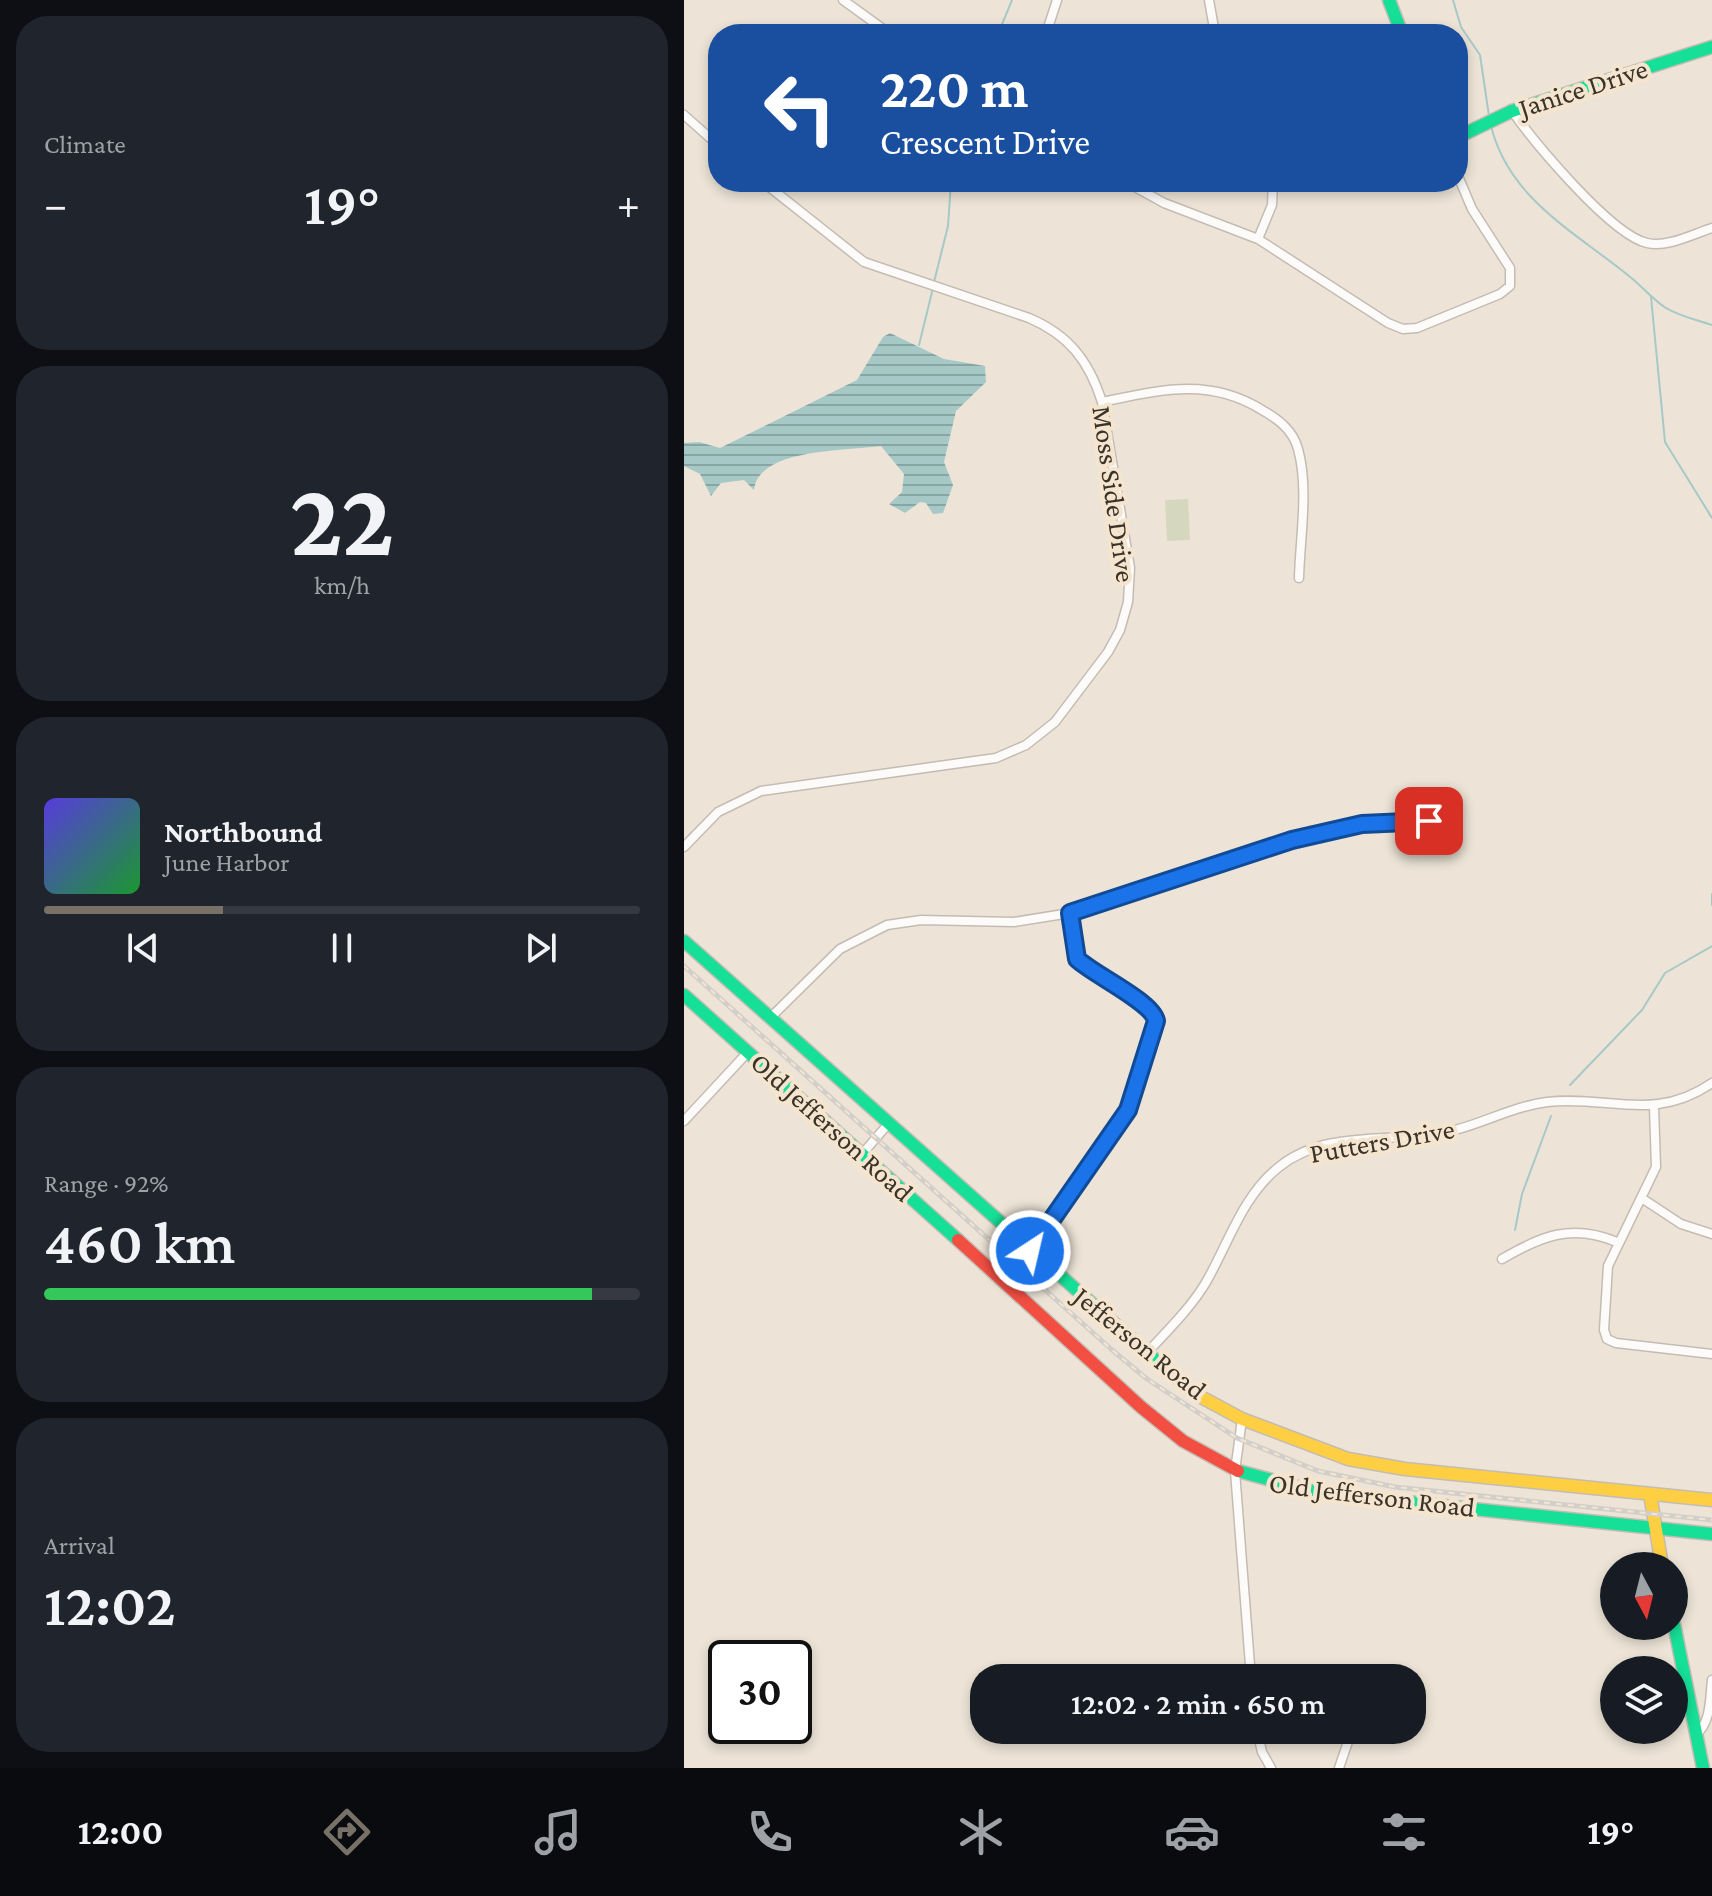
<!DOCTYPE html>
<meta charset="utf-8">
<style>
body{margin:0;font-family:"Crimson Pro",serif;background:#20242c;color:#f1f3f6;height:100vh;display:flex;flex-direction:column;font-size:30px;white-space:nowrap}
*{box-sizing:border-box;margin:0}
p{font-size:26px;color:#9ea1a6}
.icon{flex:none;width:44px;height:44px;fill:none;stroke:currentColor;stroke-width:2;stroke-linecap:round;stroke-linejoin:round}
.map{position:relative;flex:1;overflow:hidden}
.drawer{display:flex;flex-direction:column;gap:16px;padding:16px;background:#0d0f14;width:684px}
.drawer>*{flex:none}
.hud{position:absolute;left:24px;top:24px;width:760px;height:168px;border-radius:32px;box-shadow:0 4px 12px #0003;background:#1a4fa0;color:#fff;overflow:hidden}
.needle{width:52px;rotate:173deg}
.buttons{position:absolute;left:916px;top:1552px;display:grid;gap:16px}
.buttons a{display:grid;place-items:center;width:88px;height:88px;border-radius:50%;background:#171b24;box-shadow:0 4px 12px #0003;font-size:40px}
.speed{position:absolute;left:24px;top:1640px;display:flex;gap:16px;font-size:40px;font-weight:700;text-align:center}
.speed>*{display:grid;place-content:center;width:104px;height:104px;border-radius:50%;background:#171b24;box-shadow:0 4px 12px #0003;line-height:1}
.speed .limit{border:4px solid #111;border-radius:12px;background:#fff;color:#111}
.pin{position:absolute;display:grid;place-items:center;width:68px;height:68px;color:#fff;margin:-34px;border-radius:16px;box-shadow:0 4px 12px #0006}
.me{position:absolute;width:88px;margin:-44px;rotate:35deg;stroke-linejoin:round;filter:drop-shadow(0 0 6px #0008)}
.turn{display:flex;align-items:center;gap:28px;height:168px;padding:0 40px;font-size:36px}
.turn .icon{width:104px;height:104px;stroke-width:2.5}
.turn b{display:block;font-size:56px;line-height:68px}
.big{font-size:60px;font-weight:600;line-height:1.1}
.drawer .tile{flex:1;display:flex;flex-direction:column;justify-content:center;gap:12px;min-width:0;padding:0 28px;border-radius:32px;background:#20242c}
.drawer .dial{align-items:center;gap:0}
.dial b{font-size:104px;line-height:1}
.song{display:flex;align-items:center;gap:24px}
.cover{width:96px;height:96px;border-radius:12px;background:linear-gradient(135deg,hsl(250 70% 55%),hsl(130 70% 35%))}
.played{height:8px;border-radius:4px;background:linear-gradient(90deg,#787167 30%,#363941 30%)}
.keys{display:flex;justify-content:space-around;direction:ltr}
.heat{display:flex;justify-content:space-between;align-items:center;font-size:44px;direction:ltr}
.charge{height:12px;border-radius:6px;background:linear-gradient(90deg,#34c759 92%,#363941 0)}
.trip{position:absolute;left:286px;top:1664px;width:456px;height:80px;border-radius:32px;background:#171b24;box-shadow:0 4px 12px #0003;font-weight:600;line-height:80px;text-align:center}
.dock{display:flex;height:128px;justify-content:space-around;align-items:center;background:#090b0e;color:#9ea1a6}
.dock .icon{width:56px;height:56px}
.dock .current{color:#787167}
.dock b{font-size:36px;color:#f1f3f6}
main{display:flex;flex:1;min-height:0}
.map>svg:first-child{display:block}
.grass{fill:#d5d7bf}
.water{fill:url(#water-rules)}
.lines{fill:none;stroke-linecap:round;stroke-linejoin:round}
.stream{stroke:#a6c9c8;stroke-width:2}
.street-casing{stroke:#c4bcb3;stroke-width:11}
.fast-casing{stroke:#c4bcb3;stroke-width:15}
.slow-casing{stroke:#c4bcb3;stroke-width:15}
.jam-casing{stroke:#c4bcb3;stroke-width:15}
.street{stroke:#fcfbf9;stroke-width:8}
.fast{stroke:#16e098;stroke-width:12}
.slow{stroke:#ffcf43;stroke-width:12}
.jam{stroke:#f24e42;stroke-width:12}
.rail-casing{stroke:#d2cfcb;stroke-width:5}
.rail{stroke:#f5e5cf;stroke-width:2;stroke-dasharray:6;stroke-linecap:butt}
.route-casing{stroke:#114b97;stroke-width:20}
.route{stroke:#1a73e8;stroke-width:14}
.labels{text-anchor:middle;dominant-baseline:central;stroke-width:8;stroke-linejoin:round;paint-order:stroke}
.street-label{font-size:28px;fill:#39332a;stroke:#f5e5cf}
</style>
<main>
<section class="drawer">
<div class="tile"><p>Climate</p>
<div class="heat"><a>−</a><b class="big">19°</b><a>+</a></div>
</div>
<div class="tile dial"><b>22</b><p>km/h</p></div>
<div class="tile">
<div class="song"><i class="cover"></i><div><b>Northbound</b><p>June Harbor</p></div></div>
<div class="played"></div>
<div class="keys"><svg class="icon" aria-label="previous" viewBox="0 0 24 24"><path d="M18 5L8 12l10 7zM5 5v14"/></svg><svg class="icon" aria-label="pause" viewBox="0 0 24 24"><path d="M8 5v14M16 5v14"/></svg><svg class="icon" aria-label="next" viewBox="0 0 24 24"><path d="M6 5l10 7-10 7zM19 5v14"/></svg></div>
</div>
<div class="tile"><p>Range · 92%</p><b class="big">460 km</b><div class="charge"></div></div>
<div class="tile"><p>Arrival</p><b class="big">12:02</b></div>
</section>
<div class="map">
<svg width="1028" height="1768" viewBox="0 0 1028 1768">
<defs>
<pattern id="water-rules" width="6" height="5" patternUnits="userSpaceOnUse" patternTransform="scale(2)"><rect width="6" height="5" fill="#a6c9c8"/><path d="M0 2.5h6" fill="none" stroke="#88a4a3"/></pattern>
</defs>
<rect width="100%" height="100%" fill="#ede4d7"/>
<path class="grass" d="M504,499L506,540L483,541L481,500Z"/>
<path class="water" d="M206,333L260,359L301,366L302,382L272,411L260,462L269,485L259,513L249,514L242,503L236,502L221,513L205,504L218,492L220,474L197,446C163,451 74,448 70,490L60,480L37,483L27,496L16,474L0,466V443L15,442L36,448L173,380L199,337Z"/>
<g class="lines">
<path class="stream" d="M769,0L777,27L796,55L805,116
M314,34L328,0
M807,126C825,199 891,232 945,276C958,286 968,299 982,308C995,316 1013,320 1028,325
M250,282L264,226L267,182
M967,297L981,442L1028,518
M235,345L249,288
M1028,894V905
M886,1085L958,1010L981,973L1028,946
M831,1230L838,1194L867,1116"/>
<defs>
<path id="street" d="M159,0L206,34
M525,0L531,34
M362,34L373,0
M828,111C850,142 927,235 963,243C983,248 1009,234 1028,228
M0,115L34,145
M442,182L480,203L574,239L704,323L719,329L733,328L816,294L826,286V268L788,209L774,176
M574,239L588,205L589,182
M418,402C476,390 525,377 578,410C594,419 609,430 614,449C625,488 616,538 615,578
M0,847L34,812L77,791L312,758L342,745L371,722L424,652L436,630L444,602L446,568L418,402C405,361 385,335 345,318L180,262L79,182
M86,1018L156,949L203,925L237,920L330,922L386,913L557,854L652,829L745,821
M970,1107L972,1167L924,1266L920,1330L923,1339L932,1343L1028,1354
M0,1121L64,1052
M179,1153L205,1123
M959,1199L997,1224L1028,1234
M346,1251L444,1110L472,1021C469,1002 410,975 393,959L386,913
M818,1259C857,1236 888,1223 933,1242
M462,1354C482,1332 505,1310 521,1284C544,1245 558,1196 595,1167C644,1127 713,1145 771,1130C802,1122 831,1106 863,1102C925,1095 970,1123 1028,1083
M558,1419L551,1471L567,1678
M573,1730L578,1752L587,1768
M1012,1734C1027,1724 1026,1697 1028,1680
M655,1768L668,1730"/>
<path id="fast" d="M705,0L718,34
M774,137L828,111L1028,47
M0,941L486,1373
M0,995L274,1240
M554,1471L636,1493L1028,1534
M990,1624L1019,1768"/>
<path id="slow" d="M486,1373L517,1397L558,1419L664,1459L721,1469L1028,1500
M966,1494L978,1566"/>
<path id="jam" d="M274,1240L457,1407L499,1441L554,1471"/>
</defs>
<use href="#street" class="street-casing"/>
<use href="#fast" class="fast-casing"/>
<use href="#slow" class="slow-casing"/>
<use href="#jam" class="jam-casing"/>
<use href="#street" class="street"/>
<use href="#fast" class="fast"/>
<use href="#slow" class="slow"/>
<use href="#jam" class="jam"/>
<defs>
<path id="rail" d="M0,966L427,1349L463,1379L553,1438L634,1471L711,1487L1028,1520"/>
</defs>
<use href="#rail" class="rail-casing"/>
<use href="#rail" class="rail"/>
</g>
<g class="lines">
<defs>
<path id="route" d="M346,1251L444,1110L472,1021C469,1002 410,975 393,959L386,913L608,840L678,824L745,821"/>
</defs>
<use href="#route" class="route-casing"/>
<use href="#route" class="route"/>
</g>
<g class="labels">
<g class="street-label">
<text transform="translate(899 88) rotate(-18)">Janice Drive</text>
<text transform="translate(430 494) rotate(82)">Moss Side Drive</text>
<text transform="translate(148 1127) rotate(42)">Old Jefferson Road</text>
<text transform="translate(698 1141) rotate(-10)">Putters Drive</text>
<text transform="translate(456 1343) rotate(39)">Jefferson Road</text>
<text transform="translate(688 1495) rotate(7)">Old Jefferson Road</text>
</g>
</g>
</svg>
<div class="buttons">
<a><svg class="needle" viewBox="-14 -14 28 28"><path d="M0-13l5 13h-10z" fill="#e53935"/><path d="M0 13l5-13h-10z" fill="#9ea1a6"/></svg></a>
<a><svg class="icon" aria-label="layers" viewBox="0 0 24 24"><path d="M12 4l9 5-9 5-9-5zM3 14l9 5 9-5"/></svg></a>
</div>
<div class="speed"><div class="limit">30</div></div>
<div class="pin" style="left:745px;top:821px;background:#d93025"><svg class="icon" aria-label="arrive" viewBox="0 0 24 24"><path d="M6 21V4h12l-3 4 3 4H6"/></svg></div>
<svg class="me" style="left:346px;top:1251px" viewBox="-20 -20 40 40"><circle r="17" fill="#1a73e8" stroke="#fff" stroke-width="3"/><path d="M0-11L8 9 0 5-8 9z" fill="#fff"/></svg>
<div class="trip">12:02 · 2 min · 650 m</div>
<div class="hud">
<div class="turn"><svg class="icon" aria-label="left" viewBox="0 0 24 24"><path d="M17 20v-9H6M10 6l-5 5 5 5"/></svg><div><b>220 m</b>Crescent Drive</div></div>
</div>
</div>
</main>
<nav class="dock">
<b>12:00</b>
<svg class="icon current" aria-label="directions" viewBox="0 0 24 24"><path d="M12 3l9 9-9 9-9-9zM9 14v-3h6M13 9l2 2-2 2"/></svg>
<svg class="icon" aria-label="music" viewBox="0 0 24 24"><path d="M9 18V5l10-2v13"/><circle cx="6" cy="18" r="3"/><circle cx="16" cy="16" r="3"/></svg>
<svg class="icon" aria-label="phone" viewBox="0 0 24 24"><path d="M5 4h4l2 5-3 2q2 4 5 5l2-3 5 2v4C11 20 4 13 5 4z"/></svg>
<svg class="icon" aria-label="climate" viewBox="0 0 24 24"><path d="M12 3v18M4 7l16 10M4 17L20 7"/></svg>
<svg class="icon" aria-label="car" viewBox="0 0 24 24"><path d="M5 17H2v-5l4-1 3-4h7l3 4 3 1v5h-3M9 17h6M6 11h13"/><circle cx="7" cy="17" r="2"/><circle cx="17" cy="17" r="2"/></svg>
<svg class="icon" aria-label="filters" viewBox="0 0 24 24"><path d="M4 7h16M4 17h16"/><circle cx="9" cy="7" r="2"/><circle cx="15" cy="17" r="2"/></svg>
<b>19°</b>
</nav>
